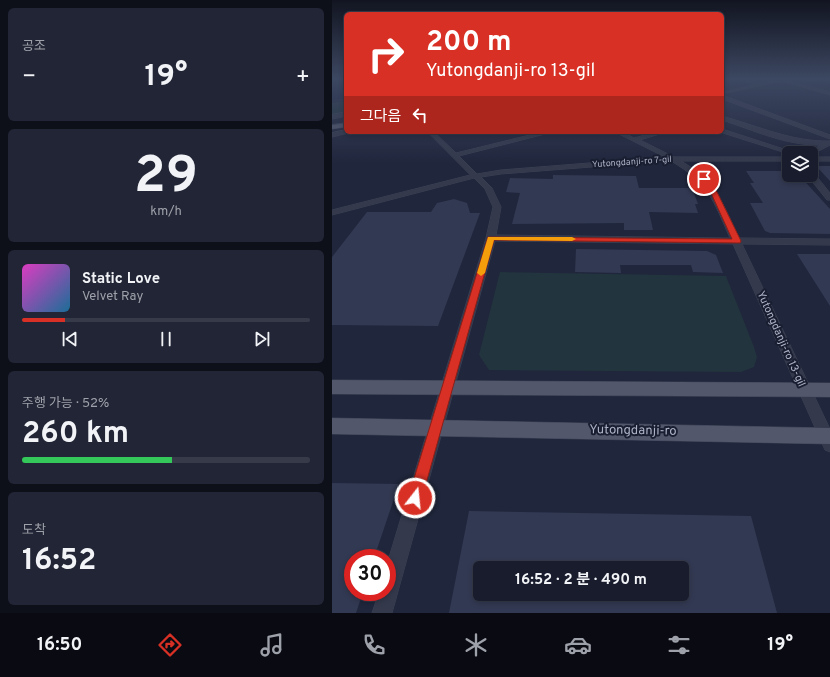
<!DOCTYPE html>
<html lang="ko">
<meta charset="utf-8">
<style>
body{margin:0;font-family:Overpass,"Noto Sans KR",sans-serif;background:#212535;color:#f1f3f6;height:100vh;display:flex;flex-direction:column;font-size:15px;white-space:nowrap}
*{box-sizing:border-box;margin:0}
p{font-size:13px;color:#9fa1aa}
.icon{flex:none;width:22px;height:22px;fill:none;stroke:currentColor;stroke-width:2;stroke-linecap:round;stroke-linejoin:round}
.map{position:relative;flex:1;overflow:hidden}
.panel{display:flex;flex-direction:column;gap:8px;padding:8px;background:#0d0f19;width:332px}
.panel>*{flex:none}
.top-card{position:absolute;left:12px;top:12px;width:380px;height:122px;border-radius:6px;box-shadow:0 2px 6px #0003,0 0 0 1px #363a49;background:#d93025;color:#fff;overflow:hidden}
.buttons{position:absolute;left:450px;top:146px;display:grid;gap:8px}
.buttons a{display:grid;place-items:center;width:36px;height:36px;border-radius:6px;background:#181c2d;box-shadow:0 2px 6px #0003,0 0 0 1px #363a49;font-size:20px}
.speed{position:absolute;left:12px;top:549px;display:flex;gap:8px;font-size:20px;font-weight:700;text-align:center}
.speed>*{display:grid;place-content:center;width:52px;height:52px;border-radius:50%;background:#181c2d;box-shadow:0 2px 6px #0003,0 0 0 1px #363a49;line-height:1}
.speed .limit{border:6px solid #d22;background:#fff;color:#111}
.pin{position:absolute;display:grid;place-items:center;width:34px;height:34px;color:#fff;margin:-17px;border:2px solid #fff;border-radius:50%;box-shadow:0 1px 4px #0007}
.me{position:absolute;width:44px;margin:-22px;rotate:16deg;stroke-linejoin:round;filter:drop-shadow(0 0 3px #0008)}
.turn{display:flex;align-items:center;gap:14px;height:84px;padding:0 16px;font-size:18px}
.turn .icon{width:52px;height:52px;stroke-width:2.5}
.turn b{display:block;font-size:28px;line-height:34px}
.then{display:flex;align-items:center;height:38px;padding:0 16px;background:#0003;gap:8px;font-size:15px}
.big{font-size:30px;font-weight:700;line-height:1.1}
.panel .tile{flex:1;display:flex;flex-direction:column;justify-content:center;gap:6px;min-width:0;padding:0 14px;border-radius:6px;background:#212535}
.panel .dial{align-items:center;gap:0}
.dial b{font-size:52px;line-height:1}
.song{display:flex;align-items:center;gap:12px}
.cover{width:48px;height:48px;border-radius:6px;background:linear-gradient(135deg,hsl(310 70% 55%),hsl(200 70% 35%))}
.played{height:4px;border-radius:2px;background:linear-gradient(90deg,#d93025 15%,#363a49 15%)}
.keys{display:flex;justify-content:space-around;direction:ltr}
.heat{display:flex;justify-content:space-between;align-items:center;font-size:22px;direction:ltr}
.charge{height:6px;border-radius:3px;background:linear-gradient(90deg,#34c759 52%,#363a49 0)}
.trip{position:absolute;left:141px;top:561px;width:216px;height:40px;border-radius:6px;background:#181c2d;box-shadow:0 2px 6px #0003,0 0 0 1px #363a49;font-weight:700;line-height:40px;text-align:center}
.tab-bar{display:flex;height:64px;justify-content:space-around;align-items:center;background:#0a0b12;color:#9fa1aa}
.tab-bar .icon{width:28px;height:28px}
.tab-bar .current{color:#d93025}
.tab-bar b{font-size:18px;color:#f1f3f6}
main{display:flex;flex:1;min-height:0}
.map>svg:first-child{display:block}
.green{fill:#22343d}
.water{fill:#131b3a}
.building{fill:#323952;fill-rule:evenodd}
.lines{fill:none;stroke-linecap:round;stroke-linejoin:round}
.minor-casing{stroke:#3d4255;stroke-width:1}
.major-casing{stroke:#3d4255;stroke-width:1}
.minor{fill:#34394c;fill-rule:evenodd}
.major{fill:#52576c;fill-rule:evenodd}
.route{fill:#d93025;stroke:#8d1f18}
.slow{fill:#f59e0b}
.labels{text-anchor:middle;dominant-baseline:central;stroke-width:4;stroke-linejoin:round;paint-order:stroke}
.far-street-label{font-size:9px;fill:#afb3c8;stroke:#191e30}
.street-label{font-size:11px;fill:#afb3c8;stroke:#191e30}
.near-street-label{font-size:13px;fill:#afb3c8;stroke:#191e30}
</style>
<main>
<section class="panel">
<div class="tile"><p>공조</p>
<div class="heat"><a>−</a><b class="big">19°</b><a>+</a></div>
</div>
<div class="tile dial"><b>29</b><p>km/h</p></div>
<div class="tile">
<div class="song"><i class="cover"></i><div><b>Static Love</b><p>Velvet Ray</p></div></div>
<div class="played"></div>
<div class="keys"><svg class="icon" aria-label="previous" viewBox="0 0 24 24"><path d="M18 5L8 12l10 7zM5 5v14"/></svg><svg class="icon" aria-label="pause" viewBox="0 0 24 24"><path d="M8 5v14M16 5v14"/></svg><svg class="icon" aria-label="next" viewBox="0 0 24 24"><path d="M6 5l10 7-10 7zM19 5v14"/></svg></div>
</div>
<div class="tile"><p>주행 가능 · 52%</p><b class="big">260 km</b><div class="charge"></div></div>
<div class="tile"><p>도착</p><b class="big">16:52</b></div>
</section>
<div class="map">
<svg width="498" height="613" viewBox="0 0 498 613">
<rect width="100%" height="100%" fill="#20263c"/>
<path class="green" d="M14,101V113L0,115V103Z
M168,272L394,276L422,347L425,357L422,367L409,372L157,370L147,355Z"/>
<path class="water" d="M0,78H14V98L0,100Z"/>
<path class="building" d="M484,166H498V181Z
M414,171H457V175H467L498,209V234L438,233L433,231L418,203H431L418,183H422Z
M221,175L304,176L307,188H360L366,204H363L366,213L317,212L321,230H292V223L180,224L188,193L174,192L178,178L221,179Z
M122,199L135,203L138,213H148L106,326L0,325V257L35,212H99L105,203Z
M244,249L375,251L384,255L391,273L361,272L359,265H288L289,273L243,272Z
M465,254H498V306Z
M0,483L67,484L42,558H21V592H31L24,613H0Z
M137,511L419,516L445,613H117ZM148,568H350V594H148Z"/>
<g class="lines">
<defs>
<path id="minor" d="M400,78H408L429,83L444,80L441,78H447L498,92V95L449,81L390,94V92L425,84Z
M390,95L498,135V139L390,99Z
M14,112V116L0,119V115Z
M390,116C426,126 460,142 498,141V145L479,155V153H475L489,145C455,146 421,130 390,120Z
M390,129L461,152L462,153L457,154L388,132H390Z
M14,130V132H17L16,133L0,137V133Z
M96,132H102L124,153L210,132H221L127,156L145,174L169,170L333,157L283,132H291L302,138L324,132H334L308,140L342,157H457V161H349C384,181 391,204 407,238L498,239V245L410,244L498,429V452L493,450L401,244L163,241L60,613H40L47,592H55V564L154,238L161,207L153,189L142,178L0,215V210L138,175ZM339,161C377,183 381,200 398,238L164,235L169,207L160,188L149,177L169,174Z
M479,157H498V161H479Z
M479,173H482L498,193V200H495L475,175H479Z"/>
<path id="major" d="M14,123V127L0,129V125Z
M0,380L498,383V397L0,394Z
M0,418L498,428V444L0,434Z"/>
</defs>
<use href="#minor" class="minor-casing"/>
<use href="#major" class="major-casing"/>
<use href="#minor" class="minor"/>
<use href="#major" class="major"/>
</g>
<linearGradient id="sky" x2="0" y2="1"><stop stop-color="#121521"/><stop offset="0.48" stop-color="#3c4761"/><stop offset="1" stop-color="#3c4761" stop-opacity="0"/></linearGradient>
<rect width="498" height="164" fill="url(#sky)"/>
<path class="route" d="M370,178H374L385,192L409,241L408,243L162,240L90,498L88,503L83,505L78,503L76,498L156,237L400,239L379,193L369,179Z"/>
<path class="slow" d="M156,237H240L244,239L240,241L162,240L153,273L149,276L145,273Z"/>
<g class="labels">
<g class="far-street-label">
<text transform="translate(300 162) rotate(-4)">Yutongdanji-ro 7-gil</text>
</g>
<g class="street-label">
<text transform="translate(449 339) rotate(66)">Yutongdanji-ro 13-gil</text>
</g>
<g class="near-street-label">
<text transform="translate(301 431) rotate(1)">Yutongdanji-ro</text>
</g>
</g>
</svg>
<div class="buttons">
<a><svg class="icon" aria-label="layers" viewBox="0 0 24 24"><path d="M12 4l9 5-9 5-9-5zM3 14l9 5 9-5"/></svg></a>
</div>
<div class="speed"><div class="limit">30</div></div>
<div class="pin" style="left:372px;top:179px;background:#d93025"><svg class="icon" aria-label="arrive" viewBox="0 0 24 24"><path d="M6 21V4h12l-3 4 3 4H6"/></svg></div>
<svg class="me" style="left:83px;top:498px" viewBox="-20 -20 40 40"><circle r="17" fill="#d93025" stroke="#fff" stroke-width="3"/><path d="M0-11L8 9 0 5-8 9z" fill="#fff"/></svg>
<div class="trip">16:52 · 2 분 · 490 m</div>
<div class="top-card">
<div class="turn"><svg class="icon" aria-label="right" viewBox="0 0 24 24"><path d="M7 20v-9h11M14 6l5 5-5 5"/></svg><div><b>200 m</b>Yutongdanji-ro 13-gil</div></div>
<div class="then">그다음<svg class="icon" aria-label="left" viewBox="0 0 24 24"><path d="M17 20v-9H6M10 6l-5 5 5 5"/></svg></div>
</div>
</div>
</main>
<nav class="tab-bar">
<b>16:50</b>
<svg class="icon current" aria-label="directions" viewBox="0 0 24 24"><path d="M12 3l9 9-9 9-9-9zM9 14v-3h6M13 9l2 2-2 2"/></svg>
<svg class="icon" aria-label="music" viewBox="0 0 24 24"><path d="M9 18V5l10-2v13"/><circle cx="6" cy="18" r="3"/><circle cx="16" cy="16" r="3"/></svg>
<svg class="icon" aria-label="phone" viewBox="0 0 24 24"><path d="M5 4h4l2 5-3 2q2 4 5 5l2-3 5 2v4C11 20 4 13 5 4z"/></svg>
<svg class="icon" aria-label="climate" viewBox="0 0 24 24"><path d="M12 3v18M4 7l16 10M4 17L20 7"/></svg>
<svg class="icon" aria-label="car" viewBox="0 0 24 24"><path d="M5 17H2v-5l4-1 3-4h7l3 4 3 1v5h-3M9 17h6M6 11h13"/><circle cx="7" cy="17" r="2"/><circle cx="17" cy="17" r="2"/></svg>
<svg class="icon" aria-label="filters" viewBox="0 0 24 24"><path d="M4 7h16M4 17h16"/><circle cx="9" cy="7" r="2"/><circle cx="15" cy="17" r="2"/></svg>
<b>19°</b>
</nav>
